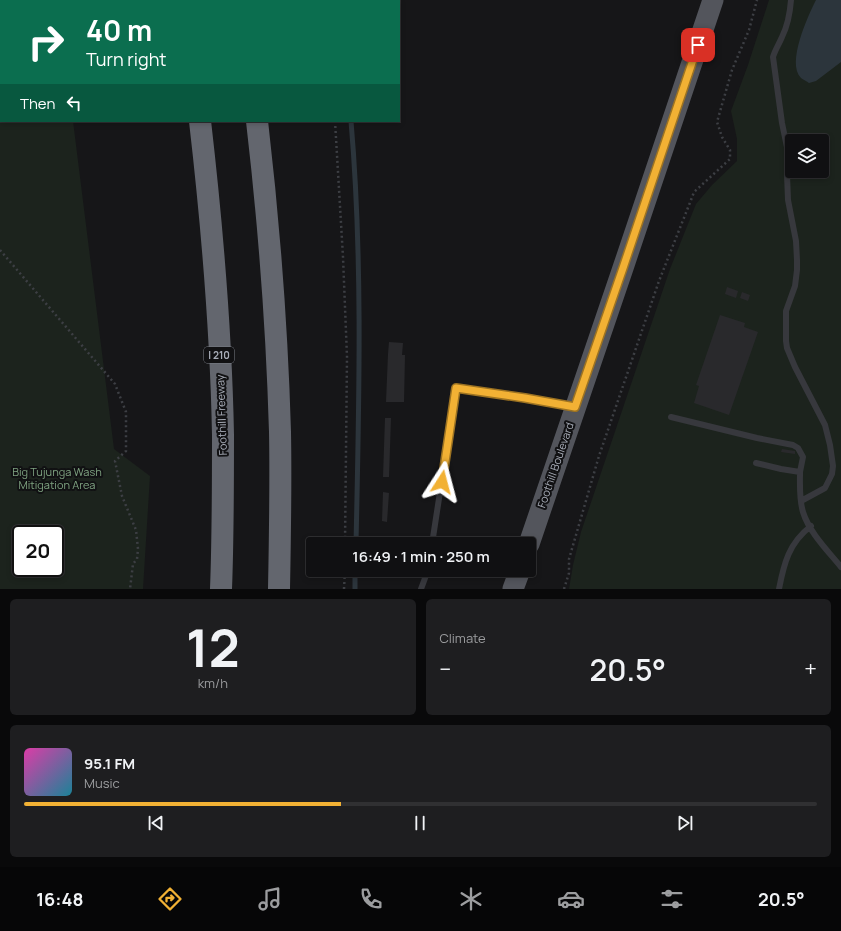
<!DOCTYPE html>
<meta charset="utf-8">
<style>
body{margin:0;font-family:Manrope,sans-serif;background:#1e1e20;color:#f1f3f6;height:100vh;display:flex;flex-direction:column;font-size:15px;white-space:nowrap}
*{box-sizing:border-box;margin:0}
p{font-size:13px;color:#9c9d9f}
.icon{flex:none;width:22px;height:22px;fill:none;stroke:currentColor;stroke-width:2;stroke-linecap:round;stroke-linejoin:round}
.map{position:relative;height:589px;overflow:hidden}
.panel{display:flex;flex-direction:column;gap:10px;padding:10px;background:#09090a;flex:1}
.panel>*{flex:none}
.guide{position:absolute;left:0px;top:0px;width:400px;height:122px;box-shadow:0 2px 6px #0003,0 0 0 1px #303032;background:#0b6e4f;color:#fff;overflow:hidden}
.tools{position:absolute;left:785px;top:134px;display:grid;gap:8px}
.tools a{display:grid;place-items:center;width:44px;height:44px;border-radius:4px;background:#101012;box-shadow:0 2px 6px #0003,0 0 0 1px #303032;font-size:20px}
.speed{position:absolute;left:12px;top:525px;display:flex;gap:8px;font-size:20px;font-weight:700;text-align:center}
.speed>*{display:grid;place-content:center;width:52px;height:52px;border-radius:50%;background:#101012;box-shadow:0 2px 6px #0003,0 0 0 1px #303032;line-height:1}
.speed .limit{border:2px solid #111;border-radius:6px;background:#fff;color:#111}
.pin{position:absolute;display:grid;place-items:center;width:34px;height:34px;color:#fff;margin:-17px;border-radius:8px;box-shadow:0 2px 6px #0006}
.me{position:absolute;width:44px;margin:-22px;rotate:9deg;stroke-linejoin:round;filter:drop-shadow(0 0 3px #0008)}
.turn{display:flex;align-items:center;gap:14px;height:84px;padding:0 20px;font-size:18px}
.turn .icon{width:52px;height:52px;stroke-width:2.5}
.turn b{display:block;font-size:28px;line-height:34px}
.then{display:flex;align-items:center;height:38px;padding:0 20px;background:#0003;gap:8px;font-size:15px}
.big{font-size:30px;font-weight:600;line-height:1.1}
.panel .widget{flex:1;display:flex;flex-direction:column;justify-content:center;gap:6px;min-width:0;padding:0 14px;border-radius:6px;background:#1e1e20}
.panel .dial{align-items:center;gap:0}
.dial b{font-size:52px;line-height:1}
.song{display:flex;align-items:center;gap:12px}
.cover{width:48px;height:48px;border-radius:6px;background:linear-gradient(135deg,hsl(320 70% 55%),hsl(190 70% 35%))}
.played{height:4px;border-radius:2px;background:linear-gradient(90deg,#f2b134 40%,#303032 40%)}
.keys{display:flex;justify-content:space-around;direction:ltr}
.heat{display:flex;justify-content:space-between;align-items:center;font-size:22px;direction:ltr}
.panel .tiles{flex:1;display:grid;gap:10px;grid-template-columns:1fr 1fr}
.widget:last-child{grid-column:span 2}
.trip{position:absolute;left:306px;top:537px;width:230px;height:40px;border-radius:4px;background:#101012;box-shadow:0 2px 6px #0003,0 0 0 1px #303032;font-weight:600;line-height:40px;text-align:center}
.dock{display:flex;height:64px;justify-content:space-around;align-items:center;background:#060607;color:#9c9d9f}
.dock .icon{width:28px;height:28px}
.dock .active{color:#f2b134}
.dock b{font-size:18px;color:#f1f3f6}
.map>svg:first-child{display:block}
.green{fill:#1c231d;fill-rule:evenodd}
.water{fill:#2c353c}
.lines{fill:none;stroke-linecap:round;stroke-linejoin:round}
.stream{stroke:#2c353c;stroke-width:5}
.building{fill:#29292c}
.path{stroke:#3d3f44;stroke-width:2.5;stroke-dasharray:2 3;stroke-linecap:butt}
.lane{stroke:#37383d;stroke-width:6}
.primary{stroke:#53555c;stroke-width:21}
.highway{stroke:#63666e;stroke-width:22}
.route-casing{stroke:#9d7322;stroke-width:10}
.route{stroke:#f2b134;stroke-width:7}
.labels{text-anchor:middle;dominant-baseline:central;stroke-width:4;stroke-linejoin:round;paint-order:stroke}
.shield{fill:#111113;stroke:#7b7e86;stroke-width:1}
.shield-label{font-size:10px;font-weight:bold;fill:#a8adb8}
.street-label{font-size:11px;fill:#a8adb8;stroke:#111113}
.park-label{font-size:11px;fill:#7fa381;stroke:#111113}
</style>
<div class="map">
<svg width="841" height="589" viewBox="0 0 841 589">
<rect width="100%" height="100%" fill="#161618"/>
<path class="green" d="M0,0H58V1H1V121H73L114,449L150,476L143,589H0ZM21,534H55V568H21Z
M769,0H841V589H569L573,565L581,532L670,269L696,204L712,185L737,161V139L731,111L748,65ZM792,141H822V171H792Z"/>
<path class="water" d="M816,0H841V62L816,81L809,83C807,81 803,80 801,78C786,63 808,16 816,0Z"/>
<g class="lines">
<path class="stream" d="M338,0V1
M351,121C363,262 359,403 356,544
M355,589V570"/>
</g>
<path class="building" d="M727,287L738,291L736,298L725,294Z
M742,292L750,295L748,301L740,298Z
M720,315L745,323L744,327L758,332L729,415L694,403L699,386L696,385Z
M389,342L403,343L402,355H405L404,402H386L388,354H396H388Z
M385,418H391L389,477H383Z
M782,449L795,451V454L781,452Z
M383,492L389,493L387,522L382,521Z"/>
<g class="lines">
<path class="path" d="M323,0V1
M26,1L27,0
M0,27L1,26
M335,121L343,257L347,357L345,544
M0,250L115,384L126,412V451L115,461L122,496L136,530L138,549L137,559L133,564L130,589
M344,589L345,570
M564,589L569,573V559L599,456L659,281L691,200L694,192L730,159V150L722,137L717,122L732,70L749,30L757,0"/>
<path class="lane" d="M791,0C790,13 788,25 782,37C779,44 775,50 773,57L782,123L789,157L787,174L788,200L796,241L797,260V270L795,286L786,311V341L787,348L795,367L825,425L830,445L833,466L832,474L825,488L801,501
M671,417L757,438L793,445L798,448L803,457L800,472
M756,463L781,469L800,472C800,485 799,499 803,512C809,532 828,551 841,567
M432,544L456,388L525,398L571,407
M421,589L428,570
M779,589C784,563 789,543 811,526"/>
<path class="primary" d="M529,544L623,268L713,0
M513,589L520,570"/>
<path class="highway" d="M183,0V1
M241,0L242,1
M200,121C212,225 221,330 223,435C223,486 223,538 221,589
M257,121C269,224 277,328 280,432C281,484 280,537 279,589"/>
</g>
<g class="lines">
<defs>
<path id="route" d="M442,482L456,388L525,398L575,407L623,268L698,45"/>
</defs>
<use href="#route" class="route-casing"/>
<use href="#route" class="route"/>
</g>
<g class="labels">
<rect class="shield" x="204" y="347" width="30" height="16" rx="3"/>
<g class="shield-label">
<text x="219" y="355">I 210</text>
</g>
<g class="street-label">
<text transform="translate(221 415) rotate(-92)">Foothill Freeway</text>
<text transform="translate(555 465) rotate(-71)">Foothill Boulevard</text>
</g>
<g class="park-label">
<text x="57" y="471">Big Tujunga Wash<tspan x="57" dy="13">Mitigation Area</tspan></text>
</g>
</g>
</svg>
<div class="tools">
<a><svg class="icon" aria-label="layers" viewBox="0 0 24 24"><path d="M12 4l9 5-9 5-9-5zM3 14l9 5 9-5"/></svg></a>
</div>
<div class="speed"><div class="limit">20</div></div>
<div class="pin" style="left:698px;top:45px;background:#d93025"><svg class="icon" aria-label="arrive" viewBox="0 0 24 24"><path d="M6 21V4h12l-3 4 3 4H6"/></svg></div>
<svg class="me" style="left:442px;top:482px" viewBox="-20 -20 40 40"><path d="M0-17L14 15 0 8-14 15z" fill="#f2b134" stroke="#fff" stroke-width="4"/></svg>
<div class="trip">16:49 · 1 min · 250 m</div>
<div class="guide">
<div class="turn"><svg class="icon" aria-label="right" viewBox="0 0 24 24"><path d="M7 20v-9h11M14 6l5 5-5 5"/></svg><div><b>40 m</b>Turn right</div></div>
<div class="then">Then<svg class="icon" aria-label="left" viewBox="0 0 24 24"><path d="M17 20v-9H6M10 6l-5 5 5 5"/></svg></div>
</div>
</div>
<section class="panel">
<div class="tiles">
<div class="widget dial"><b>12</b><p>km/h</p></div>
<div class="widget"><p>Climate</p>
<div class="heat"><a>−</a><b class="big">20.5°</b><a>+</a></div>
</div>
<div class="widget">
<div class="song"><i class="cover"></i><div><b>95.1 FM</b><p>Music</p></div></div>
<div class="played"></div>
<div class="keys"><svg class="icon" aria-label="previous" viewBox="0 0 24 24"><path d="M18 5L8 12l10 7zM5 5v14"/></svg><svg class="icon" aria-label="pause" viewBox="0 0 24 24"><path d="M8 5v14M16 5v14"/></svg><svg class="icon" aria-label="next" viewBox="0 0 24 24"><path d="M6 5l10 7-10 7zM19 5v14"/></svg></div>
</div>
</div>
</section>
<nav class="dock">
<b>16:48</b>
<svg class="icon active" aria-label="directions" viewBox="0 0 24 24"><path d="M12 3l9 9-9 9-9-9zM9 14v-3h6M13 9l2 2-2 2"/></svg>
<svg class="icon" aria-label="music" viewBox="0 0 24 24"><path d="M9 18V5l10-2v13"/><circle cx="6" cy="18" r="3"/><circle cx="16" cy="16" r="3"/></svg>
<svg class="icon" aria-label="phone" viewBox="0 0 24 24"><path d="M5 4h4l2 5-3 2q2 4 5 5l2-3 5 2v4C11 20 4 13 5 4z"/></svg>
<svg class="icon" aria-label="climate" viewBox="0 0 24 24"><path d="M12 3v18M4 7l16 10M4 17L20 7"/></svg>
<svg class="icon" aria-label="car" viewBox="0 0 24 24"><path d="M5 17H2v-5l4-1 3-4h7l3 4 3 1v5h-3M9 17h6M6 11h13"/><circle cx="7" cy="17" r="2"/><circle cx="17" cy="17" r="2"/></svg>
<svg class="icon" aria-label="filters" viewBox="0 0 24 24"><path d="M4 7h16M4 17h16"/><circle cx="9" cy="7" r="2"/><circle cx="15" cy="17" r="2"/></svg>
<b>20.5°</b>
</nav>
